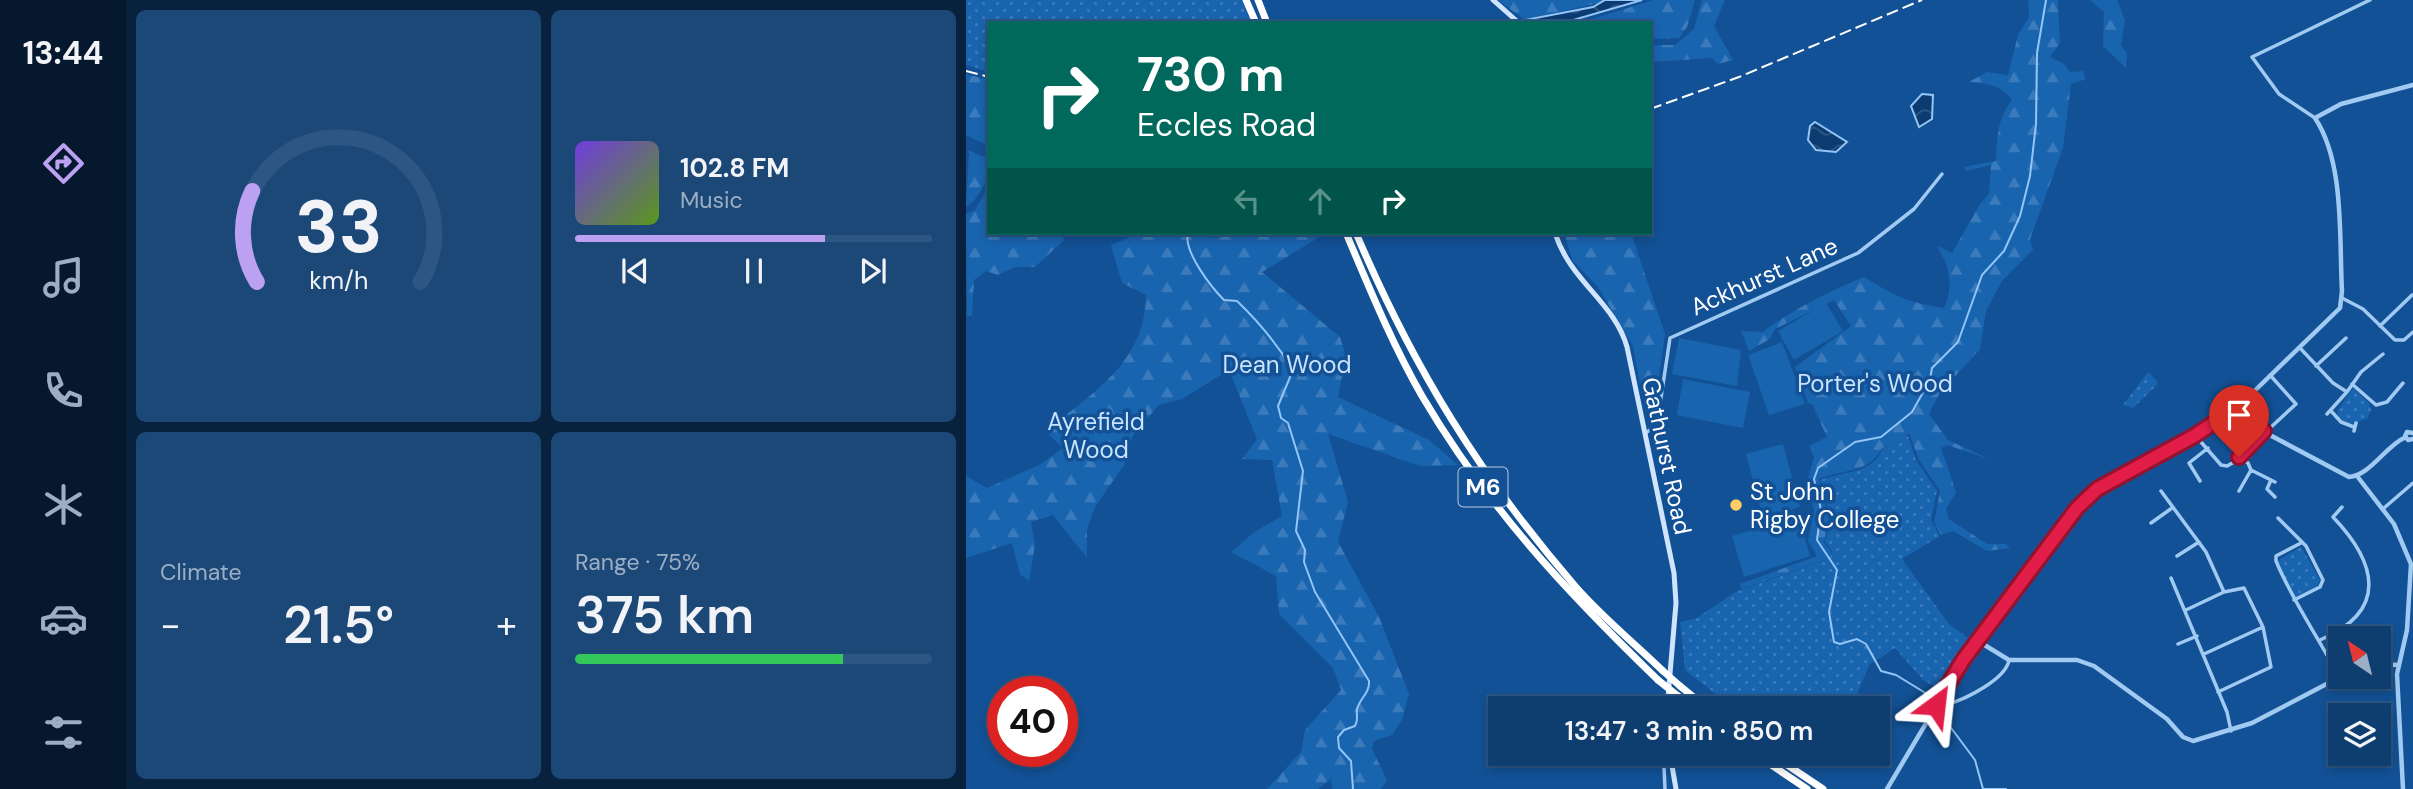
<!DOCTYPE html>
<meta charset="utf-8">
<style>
body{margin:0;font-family:"DM Sans",sans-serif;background:#1c4878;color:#f1f3f6;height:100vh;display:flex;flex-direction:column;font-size:26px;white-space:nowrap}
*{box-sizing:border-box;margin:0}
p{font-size:23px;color:#9baec3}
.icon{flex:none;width:38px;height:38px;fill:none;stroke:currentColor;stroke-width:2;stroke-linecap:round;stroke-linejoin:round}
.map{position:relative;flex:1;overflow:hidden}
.panel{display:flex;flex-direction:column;gap:10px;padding:10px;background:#08223e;width:840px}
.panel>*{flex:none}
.banner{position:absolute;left:21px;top:21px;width:665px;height:214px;border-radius:0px;box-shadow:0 4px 10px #0003,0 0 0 2px #2e5683;background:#00695c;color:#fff;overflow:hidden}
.needle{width:46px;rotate:325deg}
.buttons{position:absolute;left:1362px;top:626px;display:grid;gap:14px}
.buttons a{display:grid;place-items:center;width:63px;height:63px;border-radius:0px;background:#0e3d70;box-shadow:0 4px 10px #0003,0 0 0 2px #2e5683;font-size:35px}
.speed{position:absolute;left:21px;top:676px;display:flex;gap:14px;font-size:35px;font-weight:700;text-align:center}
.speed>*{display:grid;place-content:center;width:91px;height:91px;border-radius:50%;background:#0e3d70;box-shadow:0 4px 10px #0003,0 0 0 2px #2e5683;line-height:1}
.speed .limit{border:10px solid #d22;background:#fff;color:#111}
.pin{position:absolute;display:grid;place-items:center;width:60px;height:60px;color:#fff;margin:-72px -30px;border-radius:50% 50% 50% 0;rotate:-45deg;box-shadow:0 0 7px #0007}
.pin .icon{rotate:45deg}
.me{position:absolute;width:77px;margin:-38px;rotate:30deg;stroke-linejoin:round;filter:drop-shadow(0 0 5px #0008)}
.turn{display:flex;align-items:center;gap:24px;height:147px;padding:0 35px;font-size:32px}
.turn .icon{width:91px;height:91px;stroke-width:2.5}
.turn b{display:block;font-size:49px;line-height:60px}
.lanes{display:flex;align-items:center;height:66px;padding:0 35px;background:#0003;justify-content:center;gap:35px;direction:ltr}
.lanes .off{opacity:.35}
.big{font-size:52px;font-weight:600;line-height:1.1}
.panel .card{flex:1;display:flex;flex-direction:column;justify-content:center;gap:10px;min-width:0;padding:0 24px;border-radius:10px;background:#1c4878}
.panel .dial{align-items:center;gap:0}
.dial svg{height:182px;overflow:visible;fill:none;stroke:#2e5683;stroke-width:7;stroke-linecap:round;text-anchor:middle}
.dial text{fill:#f1f3f6;stroke:none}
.song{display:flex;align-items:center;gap:21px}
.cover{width:84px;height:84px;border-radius:10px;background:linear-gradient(135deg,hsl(260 70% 55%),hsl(90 70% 35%))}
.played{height:7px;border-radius:4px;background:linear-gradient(90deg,#bca0f2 70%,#2e5683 70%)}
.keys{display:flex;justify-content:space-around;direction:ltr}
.heat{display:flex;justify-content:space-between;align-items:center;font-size:38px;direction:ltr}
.charge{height:10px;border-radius:5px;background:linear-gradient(90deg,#34c759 75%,#2e5683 0)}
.panel .tiles{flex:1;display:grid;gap:10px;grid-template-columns:repeat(2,1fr)}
.trip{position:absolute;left:522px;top:696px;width:402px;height:70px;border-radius:0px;background:#0e3d70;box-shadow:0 4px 10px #0003,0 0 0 2px #2e5683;font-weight:600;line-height:70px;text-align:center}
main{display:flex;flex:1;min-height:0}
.dock{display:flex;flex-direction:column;width:126px;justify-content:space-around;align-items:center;background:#06182d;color:#9baec3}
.dock .icon{width:49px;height:49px}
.dock .selected{color:#bca0f2}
.dock b{font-size:32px;color:#f1f3f6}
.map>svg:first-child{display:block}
.grass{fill:url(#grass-dots)}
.forest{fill:url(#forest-firs)}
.pitch{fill:#1964af}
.water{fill:url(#water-waves);stroke:#93c5f6;stroke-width:2}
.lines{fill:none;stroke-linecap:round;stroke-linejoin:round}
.stream{stroke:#93c5f6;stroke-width:2}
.minor{stroke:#a1caf3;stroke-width:3.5}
.tertiary{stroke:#a1caf3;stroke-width:4.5}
.secondary{stroke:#d0e5fd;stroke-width:5}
.motorway{stroke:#fff;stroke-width:7}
.rail{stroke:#fff;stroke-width:2;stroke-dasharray:12 5;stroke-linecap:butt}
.motorway-bridge{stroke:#fff;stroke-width:7}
.route-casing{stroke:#92132f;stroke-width:18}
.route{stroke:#e11d48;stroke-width:12}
.poi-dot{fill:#ffcb63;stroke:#125195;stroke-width:2.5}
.labels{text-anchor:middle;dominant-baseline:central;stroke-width:7;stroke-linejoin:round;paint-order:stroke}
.shield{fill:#125195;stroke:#b8cbdf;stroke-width:2}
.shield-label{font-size:23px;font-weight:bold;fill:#fff}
.street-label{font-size:24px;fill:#fff;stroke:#125195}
.park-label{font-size:24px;fill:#c9e3fd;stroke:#125195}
.poi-label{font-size:24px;fill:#fff;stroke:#125195;text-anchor:start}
</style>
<main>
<nav class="dock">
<b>13:44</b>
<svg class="icon selected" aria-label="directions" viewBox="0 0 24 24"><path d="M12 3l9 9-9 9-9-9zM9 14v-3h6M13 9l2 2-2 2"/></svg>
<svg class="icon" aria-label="music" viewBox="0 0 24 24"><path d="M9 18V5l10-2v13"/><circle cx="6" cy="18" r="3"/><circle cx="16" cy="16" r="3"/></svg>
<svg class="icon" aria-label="phone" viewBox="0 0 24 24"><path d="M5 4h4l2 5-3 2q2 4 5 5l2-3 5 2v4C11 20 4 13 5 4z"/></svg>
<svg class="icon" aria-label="climate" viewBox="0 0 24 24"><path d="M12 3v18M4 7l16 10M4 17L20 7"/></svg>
<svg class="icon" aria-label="car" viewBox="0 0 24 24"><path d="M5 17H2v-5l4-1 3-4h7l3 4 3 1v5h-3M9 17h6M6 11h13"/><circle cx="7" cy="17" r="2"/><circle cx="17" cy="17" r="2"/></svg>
<svg class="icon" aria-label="filters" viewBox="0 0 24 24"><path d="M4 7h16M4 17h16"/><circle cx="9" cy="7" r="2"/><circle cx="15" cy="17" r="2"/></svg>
</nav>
<section class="panel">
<div class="tiles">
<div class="card dial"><svg viewBox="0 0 100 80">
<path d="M14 69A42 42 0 1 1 86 69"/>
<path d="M14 69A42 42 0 0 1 12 29" stroke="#bca0f2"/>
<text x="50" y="56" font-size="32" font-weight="700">33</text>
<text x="50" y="72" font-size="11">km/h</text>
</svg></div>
<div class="card">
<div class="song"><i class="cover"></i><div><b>102.8 FM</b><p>Music</p></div></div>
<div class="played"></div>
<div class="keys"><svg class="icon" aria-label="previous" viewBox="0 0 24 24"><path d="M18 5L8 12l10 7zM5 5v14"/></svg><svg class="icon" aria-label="pause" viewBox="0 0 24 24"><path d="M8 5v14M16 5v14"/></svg><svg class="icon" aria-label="next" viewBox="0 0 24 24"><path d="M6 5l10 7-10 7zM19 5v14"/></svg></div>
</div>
<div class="card"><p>Climate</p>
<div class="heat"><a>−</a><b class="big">21.5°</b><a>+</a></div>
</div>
<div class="card"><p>Range · 75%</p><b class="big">375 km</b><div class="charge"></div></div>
</div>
</section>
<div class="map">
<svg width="1447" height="789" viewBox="0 0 1447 789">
<defs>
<pattern id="grass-dots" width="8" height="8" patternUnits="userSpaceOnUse" patternTransform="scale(1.75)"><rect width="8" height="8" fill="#1964af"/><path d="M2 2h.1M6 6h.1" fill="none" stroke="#3c7bbb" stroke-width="1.8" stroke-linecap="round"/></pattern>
<pattern id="forest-firs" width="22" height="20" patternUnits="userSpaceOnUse" patternTransform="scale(1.75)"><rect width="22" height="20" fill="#1964af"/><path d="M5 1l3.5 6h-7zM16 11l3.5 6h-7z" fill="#3c7bbb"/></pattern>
<pattern id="water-waves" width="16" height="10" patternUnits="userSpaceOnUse" patternTransform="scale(1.75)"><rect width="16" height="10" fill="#0b3b71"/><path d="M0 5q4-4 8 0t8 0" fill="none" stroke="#305886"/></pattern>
</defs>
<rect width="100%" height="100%" fill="#125195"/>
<path class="grass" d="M0,0H275L285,23H23V72L0,65Z
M1182,372L1191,381V385L1167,408L1157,405Z
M1387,388L1403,403L1405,410L1401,419L1384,424L1373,418L1371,411Z
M942,436L950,460L971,491L965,520L974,536L936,559L983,624L1006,641L973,689L957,680L929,648L903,665L885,709H817L805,701L797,709H769L719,670L714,622L731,618L769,592L860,560L867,553L859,542L865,519L854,480C878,471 907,474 917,448Z
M1335,547L1354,580L1351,587L1330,597L1325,594L1311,561Z"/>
<path class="forest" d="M532,0H639L641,1L559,20Z
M688,0H729L721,27L713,38L684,39V23H613Z
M736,0H759L748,26L767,60L752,64L746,58L684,62V45H709L728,29Z
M1062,0H1092L1094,43L1084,57L1098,64L1104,72L1117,71L1120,79L1105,84L1097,148L1064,239L1067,250L1036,281L1020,311L1014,349L973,394L963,414L982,440L1023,459L981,445L975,448L990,492L980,509L983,519L1021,544H1040L1044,548L1021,551L987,531L975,535L968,522L974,491L953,460L943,433L936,440L916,448C904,473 877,469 853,479L863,518L858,543L866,553L862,559L776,589L774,584L851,556L842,541L848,509L840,487L848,457L843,446L861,437L846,404L842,403L829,367L885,326L868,300L809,329L804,339L783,351L775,331L797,332C818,314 872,287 898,277C930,297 941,302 978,308C988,287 984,266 971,246L986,253L1014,204L1023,194L1025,165L1000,171L998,167L1030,161C1031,138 1031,119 1046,100C1035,84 1020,84 1003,82L1021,72L1042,75L1052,35L1063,17Z
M1124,0H1151L1159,20L1155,45L1161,53L1160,68L1137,46L1138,12Z
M0,74L23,80V146L0,135Z
M3,151L23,159C23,176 16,197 0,207Z
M23,186V233H95L98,240L69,267H49L32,275L20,271L8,280L6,315L1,317L0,214L9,210Z
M174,233H238L246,238L296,233H360L296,272L374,337L380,356L372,397L463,440L492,465L454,466L362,434L382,502L372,542L413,617L443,694L436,720L426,735L408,741L406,749L421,780L415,789H366L365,779L352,789H301L335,752L339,730L375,690L367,668L313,614L310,576L265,552L290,531L316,516L306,460L276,459L291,439L263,370L216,399L193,405L167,435L158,465L129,507L121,529V558L87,515L65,522L69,545L63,581L54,574L46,543L0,558V476L21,488L75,464L97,448L80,432C127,391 179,364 180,295L156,283L145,245Z
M598,233H665L699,334L687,420L676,395L667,346L632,287L607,261Z"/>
<path class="pitch" d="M860,303L877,331L828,360L812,331Z
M713,338L775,350L771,386L706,374Z
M816,342L839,404L803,415L782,355Z
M717,379L784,392L777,428L711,415Z
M817,444L834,507L797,518L780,454Z
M833,516L844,556L778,577L766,536Z"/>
<path class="water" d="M639,0H676L597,23H558L559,20L627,7Z
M956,94L967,95L966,119L953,127L945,106Z
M849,122L881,142L870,152L850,150L842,140L844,126Z"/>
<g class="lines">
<path class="stream" d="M222,233C217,251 245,287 258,300L271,301C293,322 311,344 327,370L312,406L315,418L322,423L337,471L330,531L339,550L338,562L349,592L403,681C404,693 394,698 391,709C390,716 393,719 389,726L378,730L372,737L373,748L385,761L387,789
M968,702L966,697L930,675L915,671L900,644L891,639L874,644L868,642L863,612L871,570L851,540L855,510L848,479L852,468L889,442L915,437L946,412L964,380L966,368L992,342L1016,275L1038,251L1054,216L1064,176L1070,124L1071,53L1080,0
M971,709L1009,760L1017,789
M1017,789H1040"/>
<path class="minor" d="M1349,118L1313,94L1286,57L1404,0
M1376,298L1397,309L1429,340H1438L1447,332
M1414,326L1446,295
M1334,348L1367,383L1381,392L1395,372L1417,354
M1350,366L1380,338
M1304,375L1330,404L1304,428
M1386,384L1410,405L1421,402L1437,383
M1366,412L1375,422L1388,427
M1361,414L1380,393
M1273,427L1284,442
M1388,431L1390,423
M680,433L691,424L704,338L892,253L948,209L976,174
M1235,442L1255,465L1261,466L1270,461L1298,431
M1285,470L1309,482
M1305,480L1301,489L1309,497
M1234,481L1223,463L1242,448
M1195,491L1240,552L1258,592
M1273,491L1285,470L1282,463L1273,457
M1418,508L1447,483
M1312,518L1340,546L1357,580L1354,587L1328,600
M1185,523L1206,508
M1335,543L1310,556V561C1327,602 1353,638 1373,677
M1211,556L1233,542
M1205,578L1261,712L1265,731
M1220,610L1258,592L1278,588L1297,627L1305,667L1252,692
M1354,640C1423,611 1411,563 1367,517L1376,507
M1212,644L1231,636
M1238,654L1297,627
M982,704C1000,699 1040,679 1043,660
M690,759L698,767L699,789"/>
<path class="tertiary" d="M1273,406L1374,308L1376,291C1373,239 1379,163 1349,118L1375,104L1447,85
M1273,406L1300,433L1383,477C1405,475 1419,446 1440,437
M1447,439L1442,440L1439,436L1441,432L1447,433
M1391,476L1428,524L1445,564L1441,630L1431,674L1437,789
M1012,641L1043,660H1111L1128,666L1201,719L1217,737L1227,741L1286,723L1374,677
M1412,664L1432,665
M921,789L997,661L1117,501L1139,484L1228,436L1273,406"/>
<path class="secondary" d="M527,0L553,23
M589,233C604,281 649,303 661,347L708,573L710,603L701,709
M704,754L710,789"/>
<path class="motorway" d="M280,0L290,23
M292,0L301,23
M380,233C403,287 426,344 456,396C522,508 600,591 692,680
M390,233C447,367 513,475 609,586C635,616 668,643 697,671
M714,686L742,709
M712,696L727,709
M789,754L841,789
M805,754L857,789"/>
<path class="rail" d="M0,71L23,77
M684,109L773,77L956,0"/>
<path class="motorway-bridge" d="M697,671L714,686
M692,680L712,696"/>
</g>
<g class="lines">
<defs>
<path id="route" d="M970,705L997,660L1111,508L1131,489L1228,436L1273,406L1298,431L1273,457"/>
</defs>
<use href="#route" class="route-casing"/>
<use href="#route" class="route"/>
</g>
<circle class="poi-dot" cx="770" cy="505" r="7"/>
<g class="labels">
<rect class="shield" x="492.5" y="467.5" width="49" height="39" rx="5"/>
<g class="shield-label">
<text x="517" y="487">M6</text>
</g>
<g class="street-label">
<text transform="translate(798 276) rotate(-24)">Ackhurst Lane</text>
<text transform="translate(701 456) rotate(78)">Gathurst Road</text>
</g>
<g class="park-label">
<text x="321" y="364">Dean Wood</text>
<text x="909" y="383">Porter's Wood</text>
<text x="130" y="421">Ayrefield<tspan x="130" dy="28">Wood</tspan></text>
</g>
<g class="poi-label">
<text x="784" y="491">St John<tspan x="784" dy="28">Rigby College</tspan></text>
</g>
</g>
</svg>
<div class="buttons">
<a><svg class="needle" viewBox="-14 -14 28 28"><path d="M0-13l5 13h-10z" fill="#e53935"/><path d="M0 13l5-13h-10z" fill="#9baec3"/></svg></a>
<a><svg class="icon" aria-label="layers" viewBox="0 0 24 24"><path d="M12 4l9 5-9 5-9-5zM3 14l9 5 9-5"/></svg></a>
</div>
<div class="speed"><div class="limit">40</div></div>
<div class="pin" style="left:1273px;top:457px;background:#d93025"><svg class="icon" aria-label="arrive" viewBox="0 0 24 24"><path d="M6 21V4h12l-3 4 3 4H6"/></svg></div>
<svg class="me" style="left:970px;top:705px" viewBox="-20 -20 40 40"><path d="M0-17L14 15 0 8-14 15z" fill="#e11d48" stroke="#fff" stroke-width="4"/></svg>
<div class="trip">13:47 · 3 min · 850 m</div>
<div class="banner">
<div class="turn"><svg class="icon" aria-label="right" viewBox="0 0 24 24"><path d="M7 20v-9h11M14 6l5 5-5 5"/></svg><div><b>730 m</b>Eccles Road</div></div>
<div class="lanes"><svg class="icon off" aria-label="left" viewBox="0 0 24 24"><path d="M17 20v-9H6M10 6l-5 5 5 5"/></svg><svg class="icon off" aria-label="ahead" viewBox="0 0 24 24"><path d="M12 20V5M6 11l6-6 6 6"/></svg><svg class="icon" aria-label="right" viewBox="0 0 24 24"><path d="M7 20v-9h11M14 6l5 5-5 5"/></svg></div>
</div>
</div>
</main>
